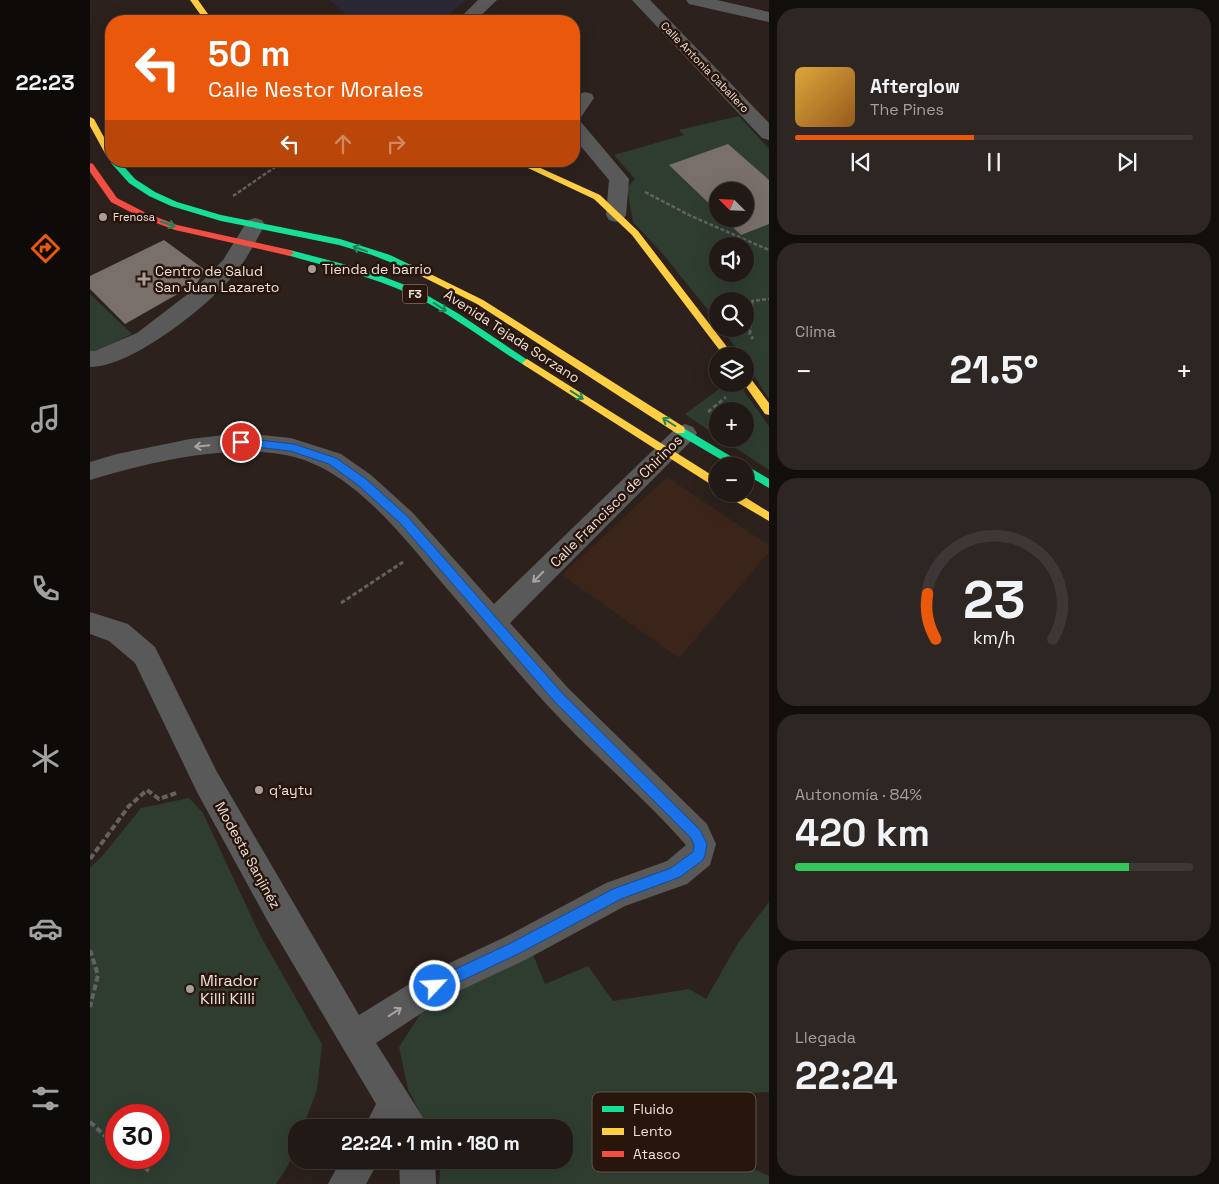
<!DOCTYPE html>
<html lang="es">
<meta charset="utf-8">
<style>
body{margin:0;font-family:"Space Grotesk",sans-serif;background:#2d2622;color:#f1f3f6;height:100vh;display:flex;flex-direction:column;font-size:19px;white-space:nowrap}
*{box-sizing:border-box;margin:0}
p{font-size:16px;color:#a2a0a0}
.icon{flex:none;width:28px;height:28px;fill:none;stroke:currentColor;stroke-width:2;stroke-linecap:round;stroke-linejoin:round}
.map{position:relative;flex:1;overflow:hidden}
.details{display:flex;flex-direction:column;gap:8px;padding:8px;background:#120e0c;width:450px}
.details>*{flex:none}
.top-card{position:absolute;left:15px;top:15px;width:475px;height:152px;border-radius:20px;box-shadow:0 5px 20px #0002,0 0 0 1px #3e3834;background:#ea580c;color:#fff;overflow:hidden}
.needle{width:32px;rotate:294deg}
.buttons{position:absolute;left:619px;top:182px;display:grid;gap:10px}
.buttons a{display:grid;place-items:center;width:45px;height:45px;border-radius:50%;background:#211915;box-shadow:0 5px 20px #0002,0 0 0 1px #3e3834;font-size:25px}
.speed{position:absolute;left:15px;top:1104px;display:flex;gap:10px;font-size:25px;font-weight:700;text-align:center}
.speed>*{display:grid;place-content:center;width:65px;height:65px;border-radius:50%;background:#211915;box-shadow:0 5px 20px #0002,0 0 0 1px #3e3834;line-height:1}
.speed .limit{border:8px solid #d22;background:#fff;color:#111}
.pin{position:absolute;display:grid;place-items:center;width:42px;height:42px;color:#fff;margin:-21px;border:2px solid #fff;border-radius:50%;box-shadow:0 1px 5px #0007}
.me{position:absolute;width:55px;margin:-28px;rotate:65deg;stroke-linejoin:round;filter:drop-shadow(0 0 4px #0008)}
.turn{display:flex;align-items:center;gap:18px;height:105px;padding:0 20px;font-size:22px}
.turn .icon{width:65px;height:65px;stroke-width:2.5}
.turn b{display:block;font-size:35px;line-height:42px}
.lanes{display:flex;align-items:center;height:48px;padding:0 20px;background:#0003;justify-content:center;gap:25px;direction:ltr}
.lanes .off{opacity:.35}
.big{font-size:38px;font-weight:700;line-height:1.1}
.details .widget{flex:1;display:flex;flex-direction:column;justify-content:center;gap:8px;min-width:0;padding:0 18px;border-radius:20px;background:#2d2622}
.details .dial{align-items:center;gap:0}
.dial svg{height:130px;overflow:visible;fill:none;stroke:#3e3834;stroke-width:7;stroke-linecap:round;text-anchor:middle}
.dial text{fill:#f1f3f6;stroke:none}
.song{display:flex;align-items:center;gap:15px}
.cover{width:60px;height:60px;border-radius:8px;background:linear-gradient(135deg,hsl(40 70% 55%),hsl(30 70% 35%))}
.played{height:5px;border-radius:2px;background:linear-gradient(90deg,#ea580c 45%,#3e3834 45%)}
.keys{display:flex;justify-content:space-around;direction:ltr}
.heat{display:flex;justify-content:space-between;align-items:center;font-size:28px;direction:ltr}
.charge{height:8px;border-radius:4px;background:linear-gradient(90deg,#34c759 84%,#3e3834 0)}
.trip{position:absolute;left:198px;top:1119px;width:285px;height:50px;border-radius:20px;background:#211915;box-shadow:0 5px 20px #0002,0 0 0 1px #3e3834;font-weight:700;line-height:50px;text-align:center}
main{display:flex;flex:1;min-height:0}
.tab-bar{display:flex;flex-direction:column;width:90px;justify-content:space-around;align-items:center;background:#0d0a08;color:#a2a0a0}
.tab-bar .icon{width:35px;height:35px}
.tab-bar .selected{color:#ea580c}
.tab-bar b{font-size:22px;color:#f1f3f6}
.map>svg:first-child{display:block}
.built{fill:#3b2419}
.education{fill:#2b2836}
.green{fill:#2f3d31;fill-rule:evenodd}
.building{fill:#7a706b}
.lines{fill:none;stroke-linecap:round;stroke-linejoin:round}
.path-far2{stroke:#646260;stroke-width:2.5;stroke-dasharray:4 2;stroke-linecap:butt}
.path-far1{stroke:#646260;stroke-width:3;stroke-dasharray:4.5 2.5;stroke-linecap:butt}
.path{stroke:#646260;stroke-width:4;stroke-dasharray:6 3;stroke-linecap:butt}
.street{fill:#5a5959;fill-rule:evenodd}
.fast{fill:#16e098;fill-rule:evenodd}
.slow{fill:#ffcf43;fill-rule:evenodd}
.jam{fill:#f24e42;fill-rule:evenodd}
.oneway{stroke:#1e8559}
.oneway2{stroke:#aba3a0}
.route{fill:#1a73e8;stroke:#114b97}
.poi-dot{fill:#a99d98;stroke:#28160d;stroke-width:2}
.labels{text-anchor:middle;dominant-baseline:central;stroke-width:5;stroke-linejoin:round;paint-order:stroke}
.far-street-label{font-size:11px;fill:#ede0da;stroke:#28160d}
.far-poi-label{font-size:11px;fill:#ede0da;stroke:#28160d;text-anchor:start}
.shield{fill:#28160d;stroke:#b2a39c;stroke-width:1}
.shield-label{font-size:12px;font-weight:bold;fill:#ede0da}
.poi-label{font-size:14px;fill:#ede0da;stroke:#28160d;text-anchor:start}
.street-label{font-size:14px;fill:#ede0da;stroke:#28160d}
.near-poi-label{font-size:16px;fill:#ede0da;stroke:#28160d;text-anchor:start}
.key{fill:#28160d;stroke:#63534a;stroke-width:1}
.key-label{font-size:14px;fill:#ede0da}
</style>
<main>
<nav class="tab-bar">
<b>22:23</b>
<svg class="icon selected" aria-label="directions" viewBox="0 0 24 24"><path d="M12 3l9 9-9 9-9-9zM9 14v-3h6M13 9l2 2-2 2"/></svg>
<svg class="icon" aria-label="music" viewBox="0 0 24 24"><path d="M9 18V5l10-2v13"/><circle cx="6" cy="18" r="3"/><circle cx="16" cy="16" r="3"/></svg>
<svg class="icon" aria-label="phone" viewBox="0 0 24 24"><path d="M5 4h4l2 5-3 2q2 4 5 5l2-3 5 2v4C11 20 4 13 5 4z"/></svg>
<svg class="icon" aria-label="climate" viewBox="0 0 24 24"><path d="M12 3v18M4 7l16 10M4 17L20 7"/></svg>
<svg class="icon" aria-label="car" viewBox="0 0 24 24"><path d="M5 17H2v-5l4-1 3-4h7l3 4 3 1v5h-3M9 17h6M6 11h13"/><circle cx="7" cy="17" r="2"/><circle cx="17" cy="17" r="2"/></svg>
<svg class="icon" aria-label="filters" viewBox="0 0 24 24"><path d="M4 7h16M4 17h16"/><circle cx="9" cy="7" r="2"/><circle cx="15" cy="17" r="2"/></svg>
</nav>
<div class="map">
<svg width="679" height="1184" viewBox="0 0 679 1184">
<rect width="100%" height="100%" fill="#2c211c"/>
<path class="built" d="M577,477L679,545V552L589,658L472,575Z"/>
<path class="education" d="M240,0H376L350,21H264Z"/>
<path class="green" d="M649,116L679,149V399L655,362V356H651L633,329H655V301H628L627,321L572,253L543,222L537,188L545,179L524,155L594,135L589,130ZM628,191H655V219H628ZM628,246H655V274H628Z
M0,294L42,334L7,351L0,352Z
M636,384H649L679,426V470L632,439H655V411H628L627,436L595,414Z
M99,798L113,813L170,935L232,1044L227,1090L213,1127L206,1128C206,1155 201,1162 186,1184H0V868L14,854L51,808ZM26,1115H69V1158H26Z
M679,902V1092L658,1093L643,1159L679,1176V1184H349L351,1160H474V1128L337,1127L318,1089L309,1047L344,993L442,952L455,984L498,966L523,1001L599,989L616,999L648,943Z"/>
<path class="building" d="M638,144L679,180V224L651,235L634,219H655V191H628V212L579,165Z
M74,240L115,270L107,283L35,324L0,289V276Z"/>
<g class="lines">
<path class="path-far2" d="M555,192L601,216L679,250
M143,196L194,161
M662,303V301L679,299"/>
<path class="path-far1" d="M662,302L660,334L663,339
M618,412L636,397
M251,603L313,562"/>
<path class="path" d="M0,859L39,806L57,790L69,799L89,792
M0,950L8,975L0,1007
M0,1122L26,1146
M41,1158L59,1171"/>
<path class="street" d="M388,0H407L385,21H367Z
M542,0H560L679,123V140L672,138Z
M596,0H627L679,12V22L599,4Z
M495,92L502,94L504,98L491,117L484,119C484,107 481,96 495,92Z
M484,120L491,122L539,179L536,215L533,220L526,222L519,220L516,215L519,180L484,138Z
M165,218L172,220L175,225C166,240 158,257 147,271C121,304 43,367 0,367V351H5L47,333L107,287L133,260L158,220Z
M595,424L603,427L607,433L603,439L420,623L478,688L617,824L626,844L620,865L597,884L535,906L437,959L356,997L286,1043L332,1116L337,1128H274L286,1104L177,920L107,792L45,663L19,641L0,634V612L38,624L65,647L127,772L269,1015L334,975L415,937L516,883L577,861L596,845C553,796 502,754 458,706C422,667 388,624 353,584C313,537 263,470 200,456C138,443 60,462 0,480V462L27,454L100,439L151,433L201,438L251,454L281,475L323,513L404,604L587,427Z
M251,1160H289L276,1184H238Z
M309,1160H345L346,1184H310Z"/>
<path class="fast" d="M21,159V161H29L45,179L65,192L87,202L131,215L250,239L300,255L325,267L320,270L282,255L249,245L131,221L81,206L59,196L39,183L21,163Z
M200,250L276,270L328,290L369,314L442,363L437,367L434,365C396,342 361,313 320,294C281,276 239,267 197,255V251Z
M590,426L679,479V488L655,474V466H642L586,433L585,430L586,427Z"/>
<path class="slow" d="M100,0H108L123,21H115Z
M0,117L4,119L21,150V160L17,157L0,126Z
M423,161H435L510,195L548,231L644,356H634L542,235L504,199Z
M320,264L393,300L594,427L595,430L594,433H586L387,304L317,269L315,267Z
M437,359L628,479V489L434,365L432,363Z
M655,374L658,375L679,403V415L675,414L654,384Z
M637,494H650L679,512V521L638,497Z"/>
<path class="jam" d="M0,163L3,164L27,198L56,213L87,225L200,250L204,253L200,256L85,230L50,217L21,202L0,172Z"/>
</g>
<defs><path id="oneway-shaft" d="M-6 0H5M1.5-3L5.5 0L1.5 3" fill="none" stroke-width="1.6" stroke-linecap="round" stroke-linejoin="round" transform="scale(1.25)"/></defs>
<g class="oneway">
<use href="#oneway-shaft" transform="translate(78 224) rotate(19)"/>
<use href="#oneway-shaft" transform="translate(270 249) rotate(-161)"/>
<use href="#oneway-shaft" transform="translate(350 307) rotate(33)"/>
<use href="#oneway-shaft" transform="translate(487 395) rotate(33)"/>
<use href="#oneway-shaft" transform="translate(579 422) rotate(-148)"/>
</g>
<g class="oneway2">
<use href="#oneway-shaft" transform="translate(112 446) rotate(174)"/>
<use href="#oneway-shaft" transform="translate(448 577) rotate(135)"/>
<use href="#oneway-shaft" transform="translate(305 1012) rotate(-33)"/>
</g>
<path class="route" d="M151,438L204,444L246,458L276,479L318,517L472,693L610,830L617,844L615,855L613,860L590,877L531,899L430,953L350,991L345,993L340,991L338,986L340,981L421,943L523,889L581,868L603,852L604,845L601,838L464,701L310,523L268,485L239,464L200,451L148,445L146,442Z"/>
<g class="poi-dot">
<circle cx="13" cy="217" r="5"/>
<circle cx="222" cy="269" r="5"/>
<path d="M51.5 271.5h5v5h5v5h-5v5h-5v-5h-5v-5h5z"/>
<circle cx="169" cy="790" r="5"/>
<circle cx="100" cy="989" r="5"/>
</g>
<g class="labels">
<g class="far-street-label">
<text transform="translate(615 67) rotate(46)">Calle Antonia Caballero</text>
</g>
<g class="far-poi-label">
<text x="23" y="217">Frenosa</text>
</g>
<rect class="shield" x="312.5" y="284.5" width="25" height="19" rx="4"/>
<g class="shield-label">
<text x="325" y="294">F3</text>
</g>
<g class="poi-label">
<text x="232" y="269">Tienda de barrio</text>
<text x="65" y="271">Centro de Salud<tspan x="65" dy="16">San Juan Lazareto</tspan></text>
<text x="179" y="790">q'aytu</text>
</g>
<g class="street-label">
<text transform="translate(422 336) rotate(33)">Avenida Tejada Sorzano</text>
<text transform="translate(526 501) rotate(-45)">Calle Francisco de Chirinos</text>
<text transform="translate(158 855) rotate(61)">Modesta Sanjinéz</text>
</g>
<g class="near-poi-label">
<text x="110" y="980">Mirador<tspan x="110" dy="18">Killi Killi</tspan></text>
</g>
</g>
<rect x="502" y="1092" width="164" height="80" rx="8" class="key"/>
<rect x="512" y="1106" width="22" height="6" fill="#16e098"/>
<rect x="512" y="1128" width="22" height="7" fill="#ffcf43"/>
<rect x="512" y="1151" width="22" height="6" fill="#f24e42"/>
<g class="key-label">
<text x="543" y="1114">Fluido</text>
<text x="543" y="1136">Lento</text>
<text x="543" y="1159">Atasco</text>
</g>
</svg>
<div class="buttons">
<a><svg class="needle" viewBox="-14 -14 28 28"><path d="M0-13l5 13h-10z" fill="#e53935"/><path d="M0 13l5-13h-10z" fill="#a2a0a0"/></svg></a>
<a><svg class="icon" aria-label="sound" viewBox="0 0 24 24"><path d="M4 9h4l5-4v14l-5-4H4zM17 9q2 3 0 6"/></svg></a>
<a><svg class="icon" aria-label="search" viewBox="0 0 24 24"><circle cx="10" cy="10" r="6"/><path d="M15 15l6 6"/></svg></a>
<a><svg class="icon" aria-label="layers" viewBox="0 0 24 24"><path d="M12 4l9 5-9 5-9-5zM3 14l9 5 9-5"/></svg></a>
<a>+</a>
<a>−</a>
</div>
<div class="speed"><div class="limit">30</div></div>
<div class="pin" style="left:151px;top:442px;background:#d93025"><svg class="icon" aria-label="arrive" viewBox="0 0 24 24"><path d="M6 21V4h12l-3 4 3 4H6"/></svg></div>
<svg class="me" style="left:345px;top:986px" viewBox="-20 -20 40 40"><circle r="17" fill="#1a73e8" stroke="#fff" stroke-width="3"/><path d="M0-11L8 9 0 5-8 9z" fill="#fff"/></svg>
<div class="trip">22:24 · 1 min · 180 m</div>
<div class="top-card">
<div class="turn"><svg class="icon" aria-label="left" viewBox="0 0 24 24"><path d="M17 20v-9H6M10 6l-5 5 5 5"/></svg><div><b>50 m</b>Calle Nestor Morales</div></div>
<div class="lanes"><svg class="icon" aria-label="left" viewBox="0 0 24 24"><path d="M17 20v-9H6M10 6l-5 5 5 5"/></svg><svg class="icon off" aria-label="ahead" viewBox="0 0 24 24"><path d="M12 20V5M6 11l6-6 6 6"/></svg><svg class="icon off" aria-label="right" viewBox="0 0 24 24"><path d="M7 20v-9h11M14 6l5 5-5 5"/></svg></div>
</div>
</div>
<section class="details">
<div class="widget">
<div class="song"><i class="cover"></i><div><b>Afterglow</b><p>The Pines</p></div></div>
<div class="played"></div>
<div class="keys"><svg class="icon" aria-label="previous" viewBox="0 0 24 24"><path d="M18 5L8 12l10 7zM5 5v14"/></svg><svg class="icon" aria-label="pause" viewBox="0 0 24 24"><path d="M8 5v14M16 5v14"/></svg><svg class="icon" aria-label="next" viewBox="0 0 24 24"><path d="M6 5l10 7-10 7zM19 5v14"/></svg></div>
</div>
<div class="widget"><p>Clima</p>
<div class="heat"><a>−</a><b class="big">21.5°</b><a>+</a></div>
</div>
<div class="widget dial"><svg viewBox="0 0 100 80">
<path d="M14 69A42 42 0 1 1 86 69"/>
<path d="M14 69A42 42 0 0 1 9 41" stroke="#ea580c"/>
<text x="50" y="56" font-size="32" font-weight="700">23</text>
<text x="50" y="72" font-size="11">km/h</text>
</svg></div>
<div class="widget"><p>Autonomía · 84%</p><b class="big">420 km</b><div class="charge"></div></div>
<div class="widget"><p>Llegada</p><b class="big">22:24</b></div>
</section>
</main>
